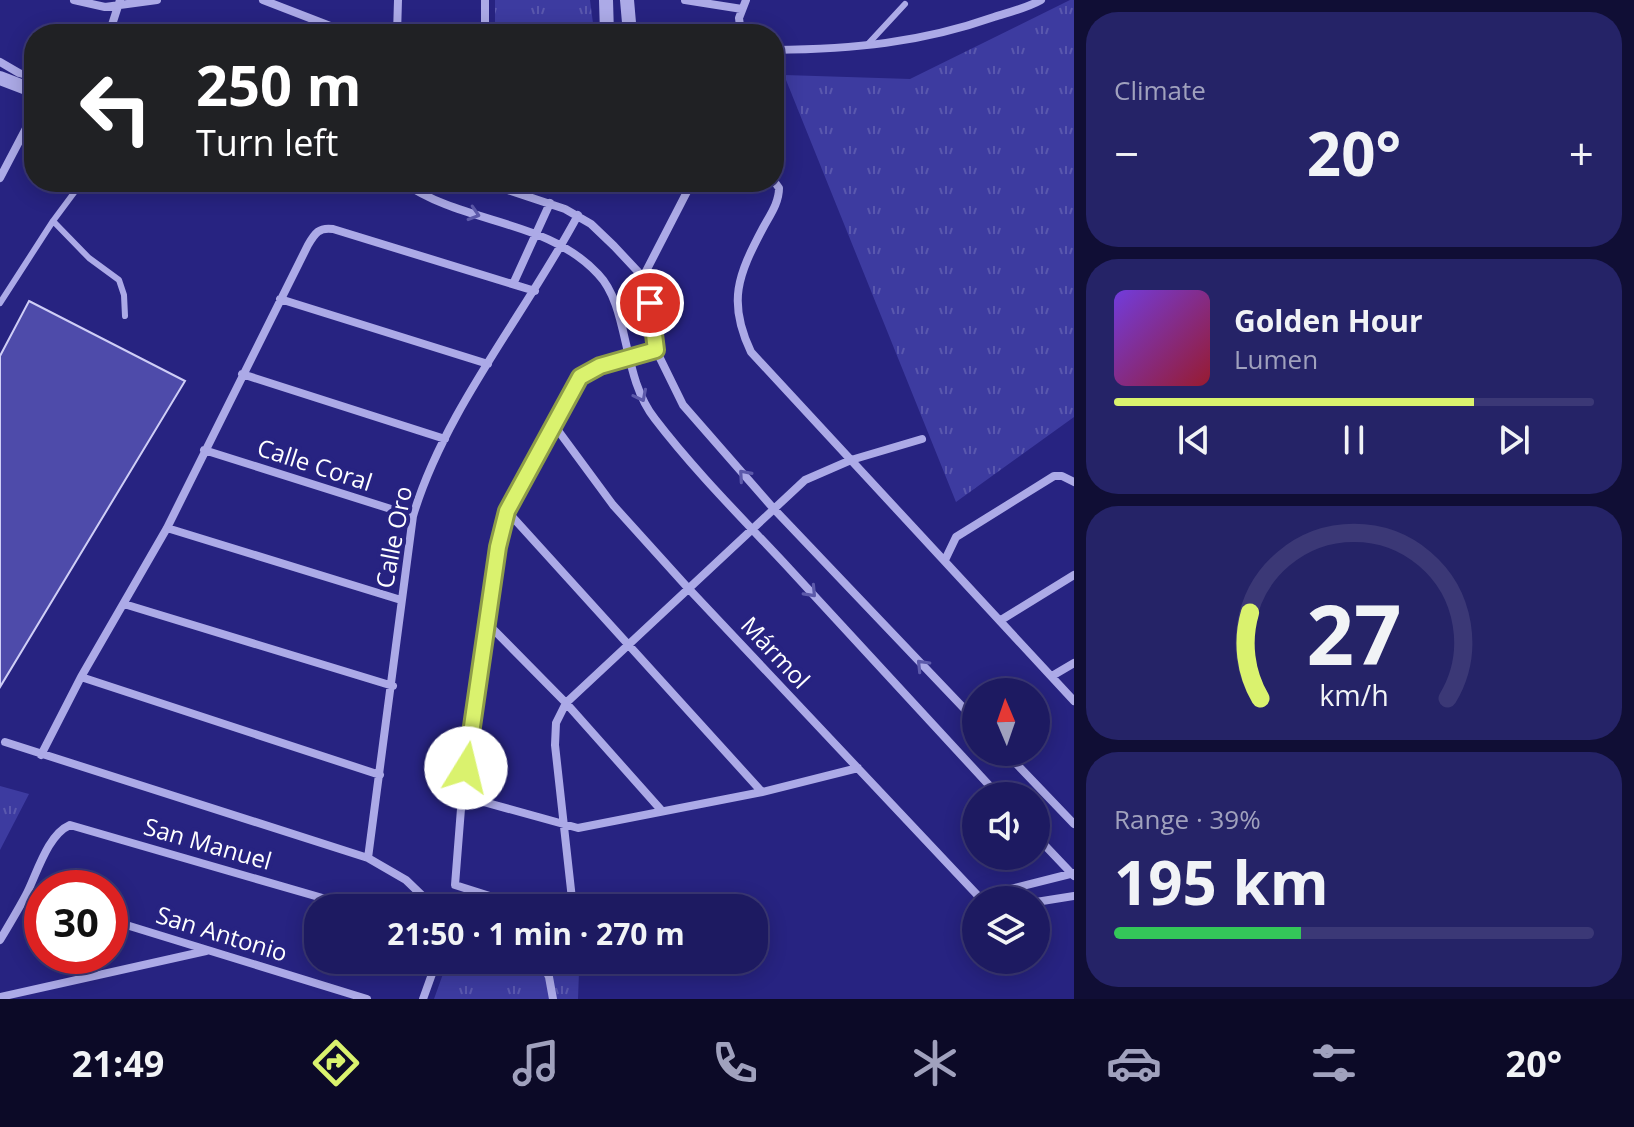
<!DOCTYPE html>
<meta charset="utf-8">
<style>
body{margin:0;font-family:"Open Sans",sans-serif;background:#252367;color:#f1f3f6;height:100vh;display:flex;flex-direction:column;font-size:30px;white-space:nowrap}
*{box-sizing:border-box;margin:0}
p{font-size:26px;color:#a0a1bd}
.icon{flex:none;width:44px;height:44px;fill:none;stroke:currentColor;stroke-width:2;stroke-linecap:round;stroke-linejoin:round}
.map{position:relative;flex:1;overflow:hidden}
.side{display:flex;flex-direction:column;gap:12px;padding:12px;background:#100e35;width:560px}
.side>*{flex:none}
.banner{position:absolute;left:24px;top:24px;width:760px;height:168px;border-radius:32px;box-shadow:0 4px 20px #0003,0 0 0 2px #3b3876;background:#202124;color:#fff;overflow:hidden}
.needle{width:52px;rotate:358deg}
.buttons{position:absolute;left:962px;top:678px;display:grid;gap:16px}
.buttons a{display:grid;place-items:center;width:88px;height:88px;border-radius:50%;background:#1d1a61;box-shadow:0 4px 20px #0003,0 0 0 2px #3b3876;font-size:40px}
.speed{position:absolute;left:24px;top:870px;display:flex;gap:16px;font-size:40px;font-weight:700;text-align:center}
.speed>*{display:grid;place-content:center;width:104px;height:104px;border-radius:50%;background:#1d1a61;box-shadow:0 4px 20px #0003,0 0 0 2px #3b3876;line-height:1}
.speed .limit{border:12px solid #d22;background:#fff;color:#111}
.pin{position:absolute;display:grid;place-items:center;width:68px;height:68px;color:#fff;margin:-34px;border:4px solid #fff;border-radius:50%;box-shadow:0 2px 8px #0007}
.me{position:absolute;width:88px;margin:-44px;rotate:9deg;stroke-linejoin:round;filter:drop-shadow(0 0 6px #0008)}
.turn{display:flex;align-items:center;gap:28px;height:168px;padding:0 40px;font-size:36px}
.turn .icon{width:104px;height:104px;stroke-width:2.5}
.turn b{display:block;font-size:56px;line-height:68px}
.big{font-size:60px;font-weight:700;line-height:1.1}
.side .widget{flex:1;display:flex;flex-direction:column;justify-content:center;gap:12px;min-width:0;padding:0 28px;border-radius:32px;background:#252367}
.side .dial{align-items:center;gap:0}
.dial svg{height:208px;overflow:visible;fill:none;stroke:#3b3876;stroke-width:7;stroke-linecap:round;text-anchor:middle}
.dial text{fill:#f1f3f6;stroke:none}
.song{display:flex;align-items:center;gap:24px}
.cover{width:96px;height:96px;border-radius:12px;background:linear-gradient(135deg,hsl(260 70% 55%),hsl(350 70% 35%))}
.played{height:8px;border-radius:4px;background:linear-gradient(90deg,#daf26e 75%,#3b3876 75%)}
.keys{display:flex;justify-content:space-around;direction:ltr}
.heat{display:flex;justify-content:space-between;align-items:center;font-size:44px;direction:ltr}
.charge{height:12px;border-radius:6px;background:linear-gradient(90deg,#34c759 39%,#3b3876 0)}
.trip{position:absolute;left:304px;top:894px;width:464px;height:80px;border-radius:32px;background:#1d1a61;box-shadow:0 4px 20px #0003,0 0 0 2px #3b3876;font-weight:700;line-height:80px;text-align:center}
.tabs{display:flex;height:128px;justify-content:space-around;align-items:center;background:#0c0a27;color:#a0a1bd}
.tabs .icon{width:56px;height:56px}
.tabs .selected{color:#daf26e}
.tabs b{font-size:36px;color:#f1f3f6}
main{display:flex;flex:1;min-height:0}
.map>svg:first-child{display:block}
.grass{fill:url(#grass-tufts)}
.building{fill:#4e4baa;stroke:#cfcef6;stroke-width:2}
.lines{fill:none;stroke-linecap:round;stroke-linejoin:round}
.service{stroke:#acaae7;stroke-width:6}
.minor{stroke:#acaae7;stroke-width:8}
.tertiary{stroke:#acaae7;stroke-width:14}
.oneway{stroke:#5c59aa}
.route-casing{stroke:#8e9d48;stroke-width:20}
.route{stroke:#daf26e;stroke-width:14}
.labels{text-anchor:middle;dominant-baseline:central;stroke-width:8;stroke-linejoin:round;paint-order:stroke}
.street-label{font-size:24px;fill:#fff;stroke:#272381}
</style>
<main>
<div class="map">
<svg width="1074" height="999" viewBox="0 0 1074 999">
<defs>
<pattern id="grass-tufts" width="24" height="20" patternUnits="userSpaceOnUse" patternTransform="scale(2)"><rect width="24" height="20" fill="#3d3ba0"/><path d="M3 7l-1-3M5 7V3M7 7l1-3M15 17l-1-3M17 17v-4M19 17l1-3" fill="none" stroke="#5a58ae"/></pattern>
</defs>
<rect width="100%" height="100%" fill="#272381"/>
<path class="grass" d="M495,0H590L594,31L495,34Z
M1070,0H1074V417L956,502L784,75L910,79Z
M0,786L29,794L0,850Z
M448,960H526L579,971L578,999H434Z"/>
<path class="building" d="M29,301L185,381L0,687V356Z"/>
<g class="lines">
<path class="service" d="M868,44L905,4
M53,221L89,258L119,280L124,295L125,316
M0,303L53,221L82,182"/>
<path class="minor" d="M74,0L105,7L157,0
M263,0L351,34
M685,0L742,9
M109,34L120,0
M397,34L398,0
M485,34V0
M741,34L739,18L746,0
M774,50C853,49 920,43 994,17C1010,12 1027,8 1041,0
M0,62L19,73L34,77
M0,178L34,113
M774,181L779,188C779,203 770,215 763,228C738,275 727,302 751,352L1074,701
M403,182C463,225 546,218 598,274C630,307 621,376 655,419C694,470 741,517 785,564C856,641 928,719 999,796
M484,182L565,209L591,224L614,246L643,277L650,303L656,350L683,405L773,508L976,721
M643,277L692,182
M514,282L550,203
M280,299L488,364
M242,374L445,439
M554,425L613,505L688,588L982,900
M204,450L413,516
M507,511L762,792
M167,528L401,600
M945,560L956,537L1054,476H1062L1074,482
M124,604L393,686
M1001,620L1074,575
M488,624L566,703L662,811
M1052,676L1074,663
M81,677L380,775
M5,742L368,858L406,880L435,908
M1005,752L1074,824
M41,755L81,677L167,528L308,245C315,233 319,227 333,229L535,291
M462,796L578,828L762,792L858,768
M1036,836L1074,876
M368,858L413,516C444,411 526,313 578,215
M26,895L42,900
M979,897L1074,873
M1036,902L1074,896
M527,908L455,885L462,796L503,526L513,495L580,377L600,366L656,350
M571,908L572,899L555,745L556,723L566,703L805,480L851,460L922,439
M110,920L367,999
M0,940C9,925 18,910 26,895C37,874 47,835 70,825L357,908
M541,960L549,977L553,999
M0,997L206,951
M423,999L437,960"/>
<path class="tertiary" d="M606,0L607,34
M627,0L630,34
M0,78L34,91"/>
</g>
<defs><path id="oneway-chevron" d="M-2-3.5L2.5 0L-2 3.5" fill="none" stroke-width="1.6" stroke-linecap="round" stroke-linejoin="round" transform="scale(2)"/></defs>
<g class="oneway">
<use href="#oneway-chevron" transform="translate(474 214) rotate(17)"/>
<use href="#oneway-chevron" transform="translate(641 396) rotate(63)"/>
<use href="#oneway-chevron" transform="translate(744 475) rotate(-131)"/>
<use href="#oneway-chevron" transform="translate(811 592) rotate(47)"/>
<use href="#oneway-chevron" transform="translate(922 665) rotate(-134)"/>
</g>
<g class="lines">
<defs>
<path id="route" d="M466,768L498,547L507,511L580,377L600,366L656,350L650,303"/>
</defs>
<use href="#route" class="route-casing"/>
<use href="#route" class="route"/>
</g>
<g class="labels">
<g class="street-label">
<text transform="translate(315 464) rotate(18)">Calle Coral</text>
<text transform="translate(393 537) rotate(-79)">Calle Oro</text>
<text transform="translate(776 652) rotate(47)">Mármol</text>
<text transform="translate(208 843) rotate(16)">San Manuel</text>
<text transform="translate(222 933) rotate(17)">San Antonio</text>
</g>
</g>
</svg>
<div class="buttons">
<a><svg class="needle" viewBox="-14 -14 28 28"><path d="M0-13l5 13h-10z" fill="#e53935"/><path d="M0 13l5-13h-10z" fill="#a0a1bd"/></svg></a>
<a><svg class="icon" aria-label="sound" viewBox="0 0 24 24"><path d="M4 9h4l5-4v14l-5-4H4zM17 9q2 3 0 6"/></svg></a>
<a><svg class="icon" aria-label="layers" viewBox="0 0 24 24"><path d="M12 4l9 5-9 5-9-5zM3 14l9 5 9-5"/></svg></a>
</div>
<div class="speed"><div class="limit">30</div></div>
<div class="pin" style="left:650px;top:303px;background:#d93025"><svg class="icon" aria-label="arrive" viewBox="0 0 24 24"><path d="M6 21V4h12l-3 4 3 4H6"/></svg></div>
<svg class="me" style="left:466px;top:768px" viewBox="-20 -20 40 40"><circle r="19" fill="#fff"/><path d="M0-13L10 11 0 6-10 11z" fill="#daf26e"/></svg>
<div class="trip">21:50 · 1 min · 270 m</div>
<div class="banner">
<div class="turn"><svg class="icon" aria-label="left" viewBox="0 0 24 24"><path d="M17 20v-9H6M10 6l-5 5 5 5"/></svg><div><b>250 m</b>Turn left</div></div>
</div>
</div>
<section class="side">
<div class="widget"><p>Climate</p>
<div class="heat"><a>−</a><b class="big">20°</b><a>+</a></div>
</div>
<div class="widget">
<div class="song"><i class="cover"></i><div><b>Golden Hour</b><p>Lumen</p></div></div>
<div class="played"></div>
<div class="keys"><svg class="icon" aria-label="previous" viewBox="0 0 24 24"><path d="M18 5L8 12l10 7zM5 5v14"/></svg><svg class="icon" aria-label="pause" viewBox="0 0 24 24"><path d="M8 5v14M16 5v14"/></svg><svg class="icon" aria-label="next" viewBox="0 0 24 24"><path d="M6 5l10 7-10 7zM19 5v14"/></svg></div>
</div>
<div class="widget dial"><svg viewBox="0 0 100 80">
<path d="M14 69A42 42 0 1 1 86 69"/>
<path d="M14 69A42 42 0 0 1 10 36" stroke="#daf26e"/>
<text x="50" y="56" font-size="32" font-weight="700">27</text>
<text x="50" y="72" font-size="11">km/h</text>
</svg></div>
<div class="widget"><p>Range · 39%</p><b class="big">195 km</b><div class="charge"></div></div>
</section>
</main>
<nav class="tabs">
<b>21:49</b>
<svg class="icon selected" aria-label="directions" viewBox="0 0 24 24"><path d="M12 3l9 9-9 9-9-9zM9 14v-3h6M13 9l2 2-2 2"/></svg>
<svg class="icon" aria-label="music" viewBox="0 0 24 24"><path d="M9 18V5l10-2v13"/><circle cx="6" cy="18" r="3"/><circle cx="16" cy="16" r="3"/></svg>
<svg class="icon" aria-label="phone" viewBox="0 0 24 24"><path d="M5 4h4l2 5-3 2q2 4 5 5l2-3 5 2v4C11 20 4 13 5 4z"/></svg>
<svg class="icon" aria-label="climate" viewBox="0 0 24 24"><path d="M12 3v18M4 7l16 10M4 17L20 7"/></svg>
<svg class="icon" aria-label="car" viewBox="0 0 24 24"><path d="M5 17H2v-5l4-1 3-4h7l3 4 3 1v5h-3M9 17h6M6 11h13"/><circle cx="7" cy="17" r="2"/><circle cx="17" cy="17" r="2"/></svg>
<svg class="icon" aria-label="filters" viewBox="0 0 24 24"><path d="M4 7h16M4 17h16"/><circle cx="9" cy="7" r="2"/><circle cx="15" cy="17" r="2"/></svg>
<b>20°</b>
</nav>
